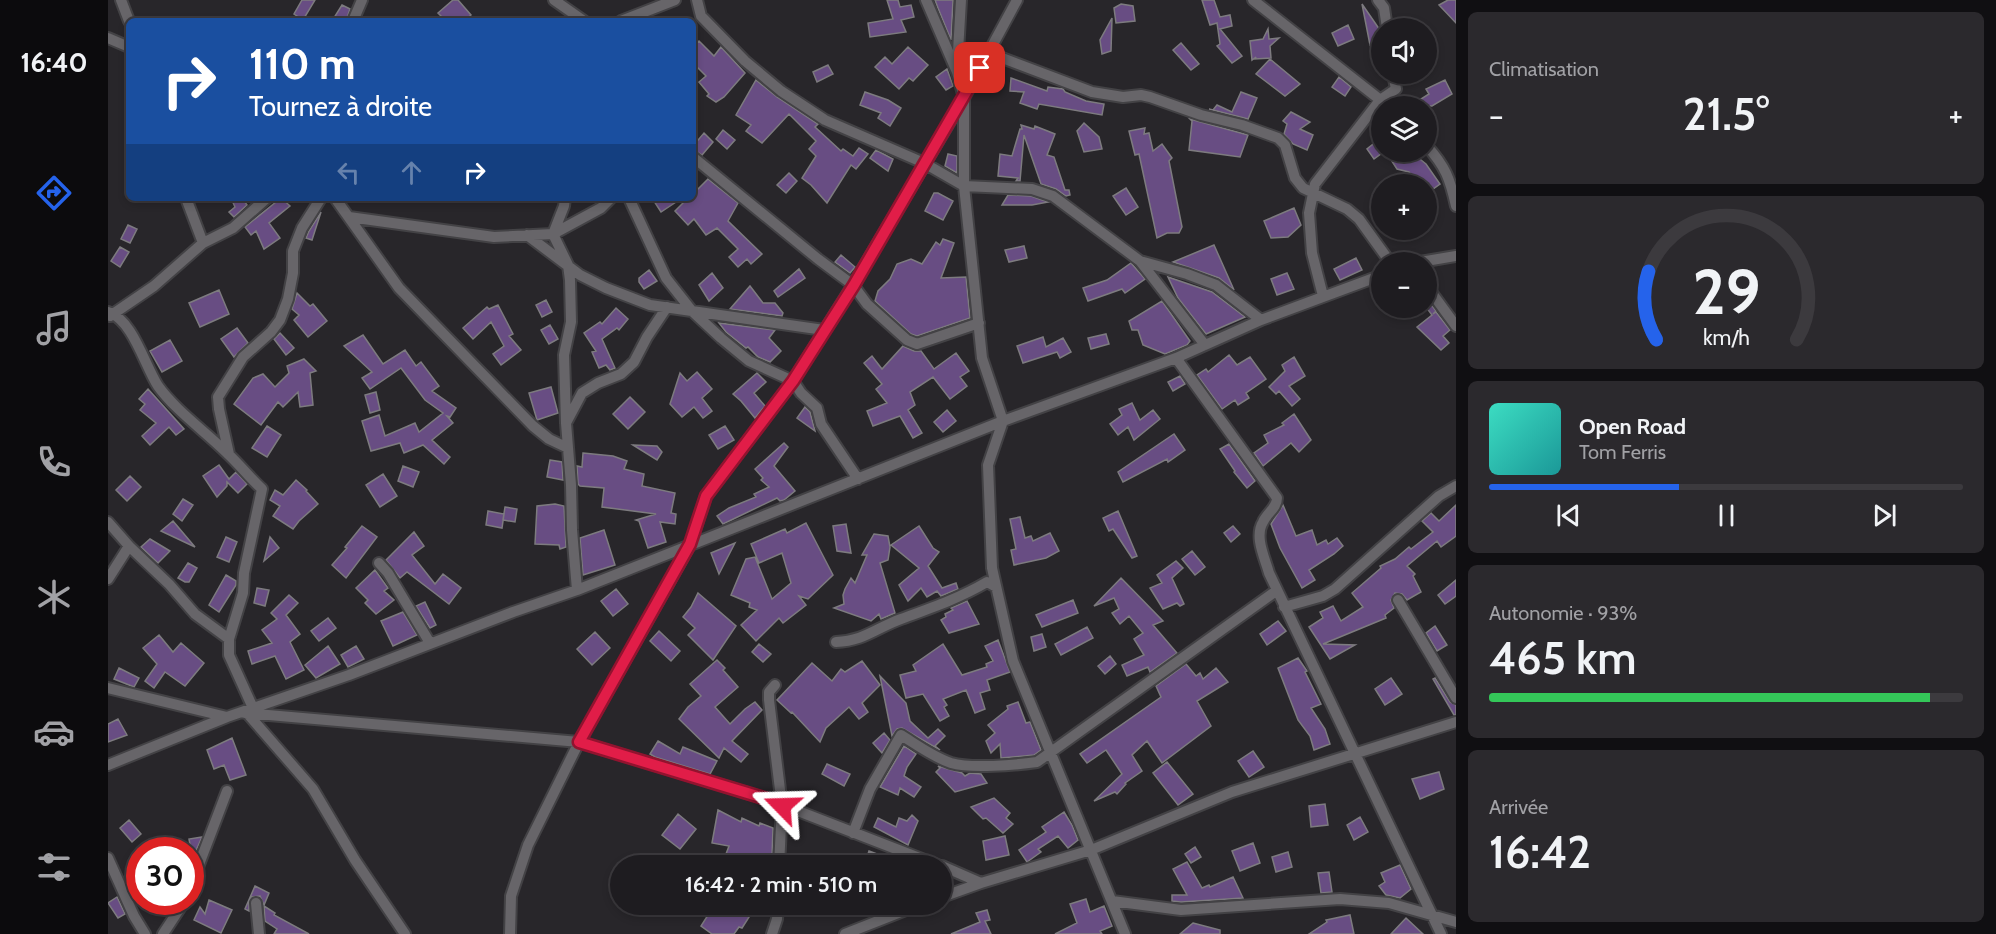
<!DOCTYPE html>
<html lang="fr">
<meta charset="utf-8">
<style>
body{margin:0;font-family:Cabin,sans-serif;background:#2b292d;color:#f1f3f6;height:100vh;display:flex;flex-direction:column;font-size:22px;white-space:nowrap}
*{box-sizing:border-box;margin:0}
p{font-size:20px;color:#a1a1a5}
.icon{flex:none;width:33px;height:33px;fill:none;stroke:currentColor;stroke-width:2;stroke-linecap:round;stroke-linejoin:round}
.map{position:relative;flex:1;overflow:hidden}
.drawer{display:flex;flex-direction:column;gap:12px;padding:12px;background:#100f12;width:540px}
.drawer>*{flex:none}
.banner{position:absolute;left:18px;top:18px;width:570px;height:183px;border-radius:9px;box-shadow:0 3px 9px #0003,0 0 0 2px #3c3a3e;background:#1a4fa0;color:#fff;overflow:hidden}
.tools{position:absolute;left:1263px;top:18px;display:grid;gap:12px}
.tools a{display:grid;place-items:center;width:66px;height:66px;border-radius:50%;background:#1e1c20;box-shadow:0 3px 9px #0003,0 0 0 2px #3c3a3e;font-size:30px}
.speed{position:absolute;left:18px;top:837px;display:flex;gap:12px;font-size:30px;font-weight:700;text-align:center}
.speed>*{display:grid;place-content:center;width:78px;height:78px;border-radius:50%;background:#1e1c20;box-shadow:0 3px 9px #0003,0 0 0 2px #3c3a3e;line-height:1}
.speed .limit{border:9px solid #d22;background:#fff;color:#111}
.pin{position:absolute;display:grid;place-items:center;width:51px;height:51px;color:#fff;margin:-26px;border-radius:12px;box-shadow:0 3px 9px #0006}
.me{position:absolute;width:66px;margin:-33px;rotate:292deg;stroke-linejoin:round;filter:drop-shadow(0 0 4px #0008)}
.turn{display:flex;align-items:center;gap:21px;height:126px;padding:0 24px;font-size:27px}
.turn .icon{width:78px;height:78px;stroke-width:2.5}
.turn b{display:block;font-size:42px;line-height:51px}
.lanes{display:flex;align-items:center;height:57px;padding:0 24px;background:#0003;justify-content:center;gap:30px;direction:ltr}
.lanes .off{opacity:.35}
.big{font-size:45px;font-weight:600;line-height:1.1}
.drawer .widget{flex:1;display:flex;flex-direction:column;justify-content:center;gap:9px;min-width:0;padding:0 21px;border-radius:9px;background:#2b292d}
.drawer .dial{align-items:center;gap:0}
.dial svg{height:156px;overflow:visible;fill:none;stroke:#3c3a3e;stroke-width:7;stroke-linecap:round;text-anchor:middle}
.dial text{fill:#f1f3f6;stroke:none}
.song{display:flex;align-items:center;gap:18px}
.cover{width:72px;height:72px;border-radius:9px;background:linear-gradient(135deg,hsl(170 70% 55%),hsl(180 70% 35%))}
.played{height:6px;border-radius:3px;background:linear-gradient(90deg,#2563eb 40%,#3c3a3e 40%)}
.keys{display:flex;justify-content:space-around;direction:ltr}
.heat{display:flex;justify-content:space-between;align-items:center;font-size:33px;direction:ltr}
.charge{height:9px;border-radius:4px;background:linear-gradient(90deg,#34c759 93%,#3c3a3e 0)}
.trip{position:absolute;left:502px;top:855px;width:342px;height:60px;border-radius:30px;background:#1e1c20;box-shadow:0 3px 9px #0003,0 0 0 2px #3c3a3e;font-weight:600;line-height:60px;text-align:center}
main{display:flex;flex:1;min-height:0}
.menu{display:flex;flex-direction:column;width:108px;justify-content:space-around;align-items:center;background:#0c0b0d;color:#a1a1a5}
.menu .icon{width:42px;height:42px}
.menu .selected{color:#2563eb}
.menu b{font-size:27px;color:#f1f3f6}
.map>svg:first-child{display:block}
.building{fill:#684d83;stroke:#7d7b7f;stroke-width:1.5}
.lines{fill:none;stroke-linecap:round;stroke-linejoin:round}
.street-casing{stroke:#434245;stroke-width:14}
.street{stroke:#676569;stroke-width:10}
.route-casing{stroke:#92132f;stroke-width:15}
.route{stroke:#e11d48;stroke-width:10}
</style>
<main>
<nav class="menu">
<b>16:40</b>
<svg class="icon selected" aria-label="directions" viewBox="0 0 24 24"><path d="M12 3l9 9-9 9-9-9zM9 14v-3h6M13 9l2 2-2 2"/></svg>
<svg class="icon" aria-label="music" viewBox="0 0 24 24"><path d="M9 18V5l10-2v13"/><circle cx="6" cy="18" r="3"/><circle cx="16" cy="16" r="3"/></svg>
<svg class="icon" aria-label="phone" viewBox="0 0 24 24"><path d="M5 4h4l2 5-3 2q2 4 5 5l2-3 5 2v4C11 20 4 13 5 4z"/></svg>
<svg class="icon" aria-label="climate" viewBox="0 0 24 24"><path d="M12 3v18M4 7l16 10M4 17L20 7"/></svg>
<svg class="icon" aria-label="car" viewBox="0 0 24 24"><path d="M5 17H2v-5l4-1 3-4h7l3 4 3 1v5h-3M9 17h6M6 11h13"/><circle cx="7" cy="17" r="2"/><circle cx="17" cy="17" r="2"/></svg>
<svg class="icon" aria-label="filters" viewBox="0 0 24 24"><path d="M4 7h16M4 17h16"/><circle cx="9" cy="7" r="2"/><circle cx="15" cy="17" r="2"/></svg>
</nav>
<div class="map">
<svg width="1348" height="934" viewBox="0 0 1348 934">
<rect width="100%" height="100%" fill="#28262a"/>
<path class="building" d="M194,0H207L195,20L186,14Z
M345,0H350L363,15L356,21H338L330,13Z
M779,0H790L792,7L803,5L806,17L793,20L798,32L762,37L760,23L785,19Z
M827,0H845L843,40L830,8Z
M1094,0H1106L1112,17L1122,15L1124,26L1112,29L1134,56L1124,63L1109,46L1112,44L1109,23L1102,25Z
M1340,0H1348V23L1331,5Z
M1013,4L1025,6L1027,21L1008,23L1006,8Z
M1254,4L1274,33V38L1262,45Z
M234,5L242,9L238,21H224Z
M1004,18L1003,51L994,54L992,40Z
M1240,25L1246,39L1230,46L1224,33Z
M1160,29L1161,39L1171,38L1162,46L1163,58L1147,59L1148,57L1144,60L1142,41L1155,39Z
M591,41L606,56L613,47L637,73L616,97L608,102L599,96L601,94L591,82L598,76L585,63V47Z
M1073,43L1091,64L1083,70L1065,50Z
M800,47L820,65L805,81L801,78L791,89L767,67L777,57L784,64Z
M1162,59L1192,84L1177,96L1148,74Z
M720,65L725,74L709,82L705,72Z
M839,69L845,86L838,90L828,77Z
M1231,77L1243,87L1237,96L1224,87Z
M903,78L939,91L940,87L955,89L957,92L978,101L996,104L994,115L931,104L929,109L912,103L916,92L902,91Z
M648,80L669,97L710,124L707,127L733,151L735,149L745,156L751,148L760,154L748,169L743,165L719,203L703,185L694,178L708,156L701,149L708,141L681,114L654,143L638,131L643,125L628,115Z
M1337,80L1344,94L1324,106H1302L1321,94L1318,89Z
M757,92L780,100L793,108L782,126L770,118L773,113L752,105Z
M1133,92L1149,98L1140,119L1101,109L1105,110L1109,105L1124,112Z
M1183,112L1202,122L1192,129L1205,135L1199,150L1185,144L1176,134L1179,124L1175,121Z
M1082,119L1140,135L1132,157L1081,150L1084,121Z
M976,123L991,137L994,149L976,152L969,131Z
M913,125L926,129L927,126L947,134L939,155L946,157L957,190H961L962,195L958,196L948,189L933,184L916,135L912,181H908L910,178L890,176L892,154L904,156L912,129H914Z
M1037,128L1036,134L1041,133L1045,151L1054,144L1064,158L1061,161L1074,227L1071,233H1059L1049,238L1031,154L1027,155L1021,131Z
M615,130L627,140L619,149L608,139Z
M596,133L605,142L594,155L585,150V146Z
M1274,137V153L1266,159L1259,149Z
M768,150L785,159L780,171L762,158Z
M1278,152H1303L1318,164L1332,184L1318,194V184H1310L1301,172L1289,169Z
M840,154L849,156V173L837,166Z
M681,173L689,181L678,193L669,185Z
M600,179L630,203L620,221L654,254L643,264L639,259L630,267L621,257L630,249L609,228L598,235L586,219L580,225L567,211L580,198H585V194Z
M1018,188L1030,207L1018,215L1005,196Z
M826,193H830L845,201L835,220L817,211Z
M900,195L923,196L940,202L924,205H894Z
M123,198H134L139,205L126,217L121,212L127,207Z
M173,198L182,206L161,223L172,238L156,249L148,231L143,235L137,227Z
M544,198H574L553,212Z
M1186,208L1193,225L1180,237L1163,238L1156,221Z
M213,212L204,240L198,238L201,231Z
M20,225L29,229L22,243L13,239Z
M835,239L846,243L833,278L858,277L862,318L809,336L803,334L767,301L770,291L782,279L789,264L803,259L814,264L828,242L832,245Z
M1106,245L1126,290L1111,278L1065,262Z
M916,246L919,258L901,262L897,250Z
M12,247L21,252L12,267L3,261Z
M733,255L747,267L742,273L727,262Z
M1248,258L1254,270L1232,280L1226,269Z
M1023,263L1037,279L1017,293L1014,289L980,301L975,288L999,280Z
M691,269L697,278L670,297L666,291Z
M541,270L549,281L536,289L531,282V278Z
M604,273L615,288L601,301L591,285Z
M1179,273L1186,289L1169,295L1163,279Z
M1060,277L1104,292L1137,317L1098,334L1070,298Z
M642,286L655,303H667L675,313L674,316L622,309Z
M111,290L121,314L92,327L81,303Z
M189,293L202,306L205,304L219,321L200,337L186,320L191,315L184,309Z
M1318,298L1328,311L1325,314L1328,312L1342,330L1335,336L1341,343L1333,350L1309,327L1324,315L1318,307Z
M438,300L444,312L434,317L428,305Z
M1054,301L1082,341L1079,345L1057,354L1035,345L1030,330H1024L1021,321Z
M390,305L405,334L401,336L413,350L393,365L385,354L396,346L383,322L365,339L355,328L379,307L381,309Z
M508,308L520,319L511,330L509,328L494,339L507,368L502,370L498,365L491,368L484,352L488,351L476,333L492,322L494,324Z
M611,323L667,330L661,338L673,351L662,362L650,357L640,347L638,348L618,332Z
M442,325L450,339L441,344L433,330Z
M129,328L140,343L126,357L113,339Z
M172,333L186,348L178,355L166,339Z
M998,334L1001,344L983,349L980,338Z
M255,335L275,364L297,350L308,366L313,362L331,386L324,391L348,408L342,417L339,416L345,423L324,440L342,457L336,464L315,445L296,453L292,443L263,451L254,421L271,415L277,436L307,423L311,432L335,413L317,400L293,368L262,389L254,378L264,372L236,346Z
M935,337L938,347L955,338L963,352L952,358L949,352L915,363L909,346Z
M62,340L74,361L54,372L42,351Z
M795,346L806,351H813L826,369L848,353L861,371L852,377L859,386L842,399L825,377L802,392L807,405L800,410L814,433L805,438L792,416L765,426L759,411L779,403L768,389L774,384L756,363L764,356L774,369Z
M1121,355L1129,365L1142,357L1158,379L1138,393L1141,398L1130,405L1127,400L1114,409L1089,375L1098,369L1100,372Z
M1186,357L1197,376L1181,386L1192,399L1184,406L1171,391L1168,394L1161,387L1177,371L1174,365Z
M196,359L208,371L202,373L205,405L192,407L190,392L175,407L170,402L153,425L126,404L145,378L155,374L167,387L181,373L179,366Z
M589,372L604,389L594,398L604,411L595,418L586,407L574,417L562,404L572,373L579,381Z
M649,373L658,382L646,393L657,406L647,418L633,401L625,394Z
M1072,376L1077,384L1065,391L1060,382Z
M443,387L450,413L429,420L421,393Z
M40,389L76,429L68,435L61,427L42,445L34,436L48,423L32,410L37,404L31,399Z
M268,392L272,410L262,413L257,395Z
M522,397L537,412L520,429L505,414Z
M1024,403L1032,420L1045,410L1052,419L1026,440L1020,427L1010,435L1002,424L1014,415L1011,409Z
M697,407L702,412L707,431L689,418Z
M839,410L848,421L835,432L826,422Z
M1186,414L1203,440L1191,452L1183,443L1155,466L1146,453L1160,443L1156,435L1176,425L1174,423Z
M159,426L173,435L159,457L144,448Z
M617,426L626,440L610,449L601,435Z
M1066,434L1077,450L1060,462L1059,459L1015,482L1010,472Z
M676,443L680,447L666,466L687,491L676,500L672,501L669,498L615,524L609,516L621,508L648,497L646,494L661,487L653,480L655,478L647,469Z
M1121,444L1147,481L1139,488L1126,472L1127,471L1112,449Z
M525,445L549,446L554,452L549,460Z
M475,453L505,456L519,461L516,469L536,474L534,486L567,493L563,513L568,514L567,524L552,522L558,542L540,548L531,521L528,520L548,514L494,507L496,488L472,486L470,484L469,466L474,467Z
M442,460L454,462L455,480L439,477Z
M111,465L121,479L128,472L139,484L130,493L119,482V486L109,497L95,476Z
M295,466L311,472L305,487L290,481Z
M275,474L289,496L272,507L258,485Z
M22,476L33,487L19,501L8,490Z
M188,480L199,490L198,491L210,504L191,521L185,529L165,516L172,506L162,500L167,490L175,495Z
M75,499L85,505L74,521L65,514Z
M447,504L456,506L458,547L452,549L451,545L427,544L429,506Z
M1175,505L1188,536L1204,530L1209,545L1218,540L1220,544L1229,538L1235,546L1226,554L1201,570L1207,580L1194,588L1172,548L1163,524Z
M1348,505V536L1333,547L1329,541L1299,566L1307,574L1305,576L1313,592L1299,600L1294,594L1287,593L1283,600L1286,608L1277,615L1278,618L1215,644L1247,645L1222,659L1201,627L1215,618L1212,612L1225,606L1233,621L1255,607L1244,593L1273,568L1272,566L1287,559L1301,547L1303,549L1325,532L1314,521L1323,513L1331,521Z
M397,507L409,509L407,522L395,520Z
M380,511L396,514L394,528L378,525Z
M1010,511L1029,556L1024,558L1005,529L1001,531L995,518Z
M912,517L917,538L923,536L925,541L942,533L951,551L938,558L906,565L903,550L908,549L902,519Z
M65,521L87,547L53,531Z
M698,523L725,575L700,599L691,596L698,605L675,623L671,618L648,641L633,625L649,610L641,607L642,603L623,595L638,559L647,557L664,599L683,583L674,553L651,563L643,544L677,529L679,533Z
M738,524L743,553L729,551L725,526Z
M254,526L269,537L238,578L224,565L239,548L237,547Z
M811,526L825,548L831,552L820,566L834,588L848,583L850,589L833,596L829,591L819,597L813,588L800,601L791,585L811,568L783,545Z
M1125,526L1132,534L1123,542L1116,533Z
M496,530L507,565L475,575L472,538Z
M306,532L316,546L304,555L327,584L335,574L353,588L341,604L299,572L292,578L278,560Z
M766,534L780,536L782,547L780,560L772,563L787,613L773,619L771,614L763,621L726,608L736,604L735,595L737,589L743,578L747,583L759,555H754Z
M118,537L129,542L121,562L109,557Z
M162,537L171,548L156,561Z
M42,539L62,551L50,563L33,547Z
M627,543L611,574L603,553Z
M1084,551L1097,567L1087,575L1074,559Z
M1068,561L1075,568L1064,578L1076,604L1072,606L1069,603L1055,609L1042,588L1054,583L1049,575Z
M80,563L89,568L81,582H77L70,578Z
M267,570L280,588L276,591L286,600L268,614L257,603L260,600L248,588Z
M118,575L128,581V585L111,612L101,605Z
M1013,578L1055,621L1045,625L1069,653L1042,672L1040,667L1019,676L1014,665L1036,655L1026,639L1035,633L1021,616L1012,624L1004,613L1011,609L1006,598L986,606Z
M1348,580V596L1337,604L1330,595Z
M149,588L161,590L157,606L146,603Z
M508,589L520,604L505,616L493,601Z
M590,593L628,626L605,660L580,635L587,628L575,617L583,607Z
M181,595L190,603L178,615L192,634L182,642L196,670L178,679L167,656L144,664L140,651L164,643L154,630L169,619L163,613Z
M965,600L970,613L934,627L928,615Z
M859,601L871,624L841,633L833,620L838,617L837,614L845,610L843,608Z
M317,602L328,625L322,628L308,606Z
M295,612L309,635L285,646L273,621Z
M220,618L228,628L211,641L203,631Z
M1170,621L1178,631L1159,645L1152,634Z
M1327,626L1339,645L1329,651L1318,633Z
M979,627L985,638L953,655L947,644Z
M551,631L572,651L563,661L542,641Z
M487,632L502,648L484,665L469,649Z
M934,634L938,647L926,651L923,637Z
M51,635L65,652L73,643L96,663L77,686L57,672L46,688L37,681L49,664L35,648Z
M890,640L902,672L879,680L882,690L872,693L877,709L867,713L858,690L835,699L839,705L836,707L841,716L832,721L815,694L798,698L792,675L808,671L805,665L835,644L854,675L879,667L878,664L885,661L877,646Z
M651,644L663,654L655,662L644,652Z
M220,646L232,664L208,678L197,665Z
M248,646L256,659L240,667L233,655Z
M1002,656L1008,664L997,674L990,666Z
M1190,658L1199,671L1197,672L1213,704L1203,708L1217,729L1222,744L1206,750L1202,736L1190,720L1170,668Z
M609,660L617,668L615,670L630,687L607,707L622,724L637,709L647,702L654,710L624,741L640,754L633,762L616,748L611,758L571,719L580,707L593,696L582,684Z
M754,661L772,685L754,703L760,712L751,719L741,707L718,728L712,742L684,712L683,713L669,700L704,663L724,681L733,669L737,672Z
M1078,664L1088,676L1092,673L1095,679L1108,668L1120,682L1089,701L1103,726L1054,763L1039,741L1024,755L1034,771L1017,783L1018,784L1009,794L1007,792L986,801L1014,774L998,750L979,763L972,754L1053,697L1048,686Z
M11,668L31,678L26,687L6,679Z
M772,676L798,703L802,721L820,738L830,729L837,736L827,746L832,750L794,728L789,729L784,736Z
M1283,678L1294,694L1277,705L1267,689Z
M1327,678L1342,702L1348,705V715H1346L1325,679Z
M910,702L918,723L922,722L933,750L926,755L893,758L892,744L883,753L878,741L887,733L880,725L900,709L899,706Z
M10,719L19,735L0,742V724Z
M776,733L782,740L774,753L765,743Z
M124,738L138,775L122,780L116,765L106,769L99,750Z
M550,741L572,754L575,747L609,761L602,774L547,757L542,754Z
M796,746L808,754L799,767L796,776L813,787L806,797L792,788L790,795L772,787Z
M1145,751L1156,767L1141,777L1130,761Z
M1059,762L1085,794L1070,805L1045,773Z
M719,764L742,774L736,786L714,774Z
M830,766L854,773L857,776L862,773L873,774L879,783L847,792L828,772L832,768Z
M1331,772L1336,789L1312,799L1304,779Z
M886,798L902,813L898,818L905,824L895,833L878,818L875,819L863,807Z
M1217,804L1220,825L1203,827L1201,806Z
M610,810L633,822L634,818L651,826L652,823L665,828L664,855L661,866H648L649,863L618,854L621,846L604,843Z
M956,812L964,825L970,840L960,848L950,836L930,849L933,852L919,862L911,850L938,832L934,827Z
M570,814L588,829L572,849L554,835Z
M804,815L810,821L800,845L766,827L770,818L788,827L791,818L799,821Z
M1252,817L1260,832L1246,840L1239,825Z
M21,820L33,834L24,842L12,828Z
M897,836L901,855L878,860L875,841Z
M94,837L86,855L84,856L81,839Z
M1145,843L1152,863L1132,871L1124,851Z
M1087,847L1093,857L1083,863L1077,854Z
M761,851L796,864V866H765L757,863Z
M1180,852L1184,867L1168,872L1164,857Z
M1079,862L1094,888L1101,885L1102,887L1125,877L1135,898L1073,902L1064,901V895H1079L1065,869Z
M1292,865L1303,889L1292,898L1278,895L1271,886L1277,882L1273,873Z
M1221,872L1224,892L1213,893L1210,873Z
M147,886L161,893L156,905L152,896L143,897L141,903V911L137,909Z
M9,897L17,914L10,918L0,903Z
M978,899L982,912L996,906L1004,926L992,931L994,934H947L969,923L962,904Z
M101,900L124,910L113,933L86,920L92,907L97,914Z
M607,904H628L643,914L634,928L631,927L626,934H604L593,926Z
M156,906L167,913L166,915L201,934H166L169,929L157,921Z
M879,910L882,920L877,921L883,934H843L872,922L868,913Z
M1242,915L1246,934H1201L1219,922L1218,920Z
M1298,918L1315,934H1283Z
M1085,923L1112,930V934H1072Z"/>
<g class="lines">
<defs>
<path id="street" d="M13,0L21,21
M446,0L476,21
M589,0L593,16L637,61L673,91L717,120L816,163L856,186L924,189L945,196L1032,261L1079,274L1108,285L1153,320
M818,0L849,72L856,98V186L874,358L895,421L880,465L884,568L905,661L1017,934
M1145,0L1280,106
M1270,0L1276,8L1279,28
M245,21L254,0
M513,21L567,0
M0,38L21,47
M881,53L984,92L1015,97L1033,95L1042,97L1093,115L1134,125L1170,138L1177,145L1187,178L1195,188L1239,209L1251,219L1282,262
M849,69L853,0
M1318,145C1338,167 1342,179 1348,206
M585,157L710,259L745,285L759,304L799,340L809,344L871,323
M78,198L95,243
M227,198L291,288L425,426L441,439L460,448
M457,198L456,206L445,234L460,265L462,280L463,322L456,355L458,423L463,485L464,530L469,590
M521,198L558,278L584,311L613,338L641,361L685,381L693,393L709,408L713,424L750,479
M241,217L386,237L445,234L493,208L503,198
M419,235L472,275L498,288L542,305L716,330
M1032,261L1097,345
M1312,262L1348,256
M1318,285L1348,326
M1215,296L1204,253L1201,213L1207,184L1272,100L1288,89L1285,74
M0,312C25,320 36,364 50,386C67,410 98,432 119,453C131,464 142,478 154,489L136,573L135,593L121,639V655L145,708
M2,316L46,286L95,243L125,228L159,198
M1068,358L1169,498C1169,508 1159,513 1155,522C1146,537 1157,558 1161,573L1333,934
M458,423L474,393L490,383L513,374L526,362L539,337L559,307
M121,454L111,409L110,397L135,357L163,332L172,320L180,299L185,273V251L194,228L213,198
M0,522L21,546L61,584L87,614L121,639
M271,563L280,573L322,643
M0,579L21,546
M1290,600L1348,698
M1176,607L1215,596L1227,589L1331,496L1348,486
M728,642C756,641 768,628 793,619C823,608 852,598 879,582L888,587
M667,685L661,692V700L674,806L671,866
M0,688L119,717
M137,713L471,742L659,799L832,866
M139,713L205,789L247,860L297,934
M0,765L119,717L241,675L405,612L469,590L895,421L1068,358L1153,320L1274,275
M745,833L762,789L793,735C809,745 825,757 843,763C863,769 907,765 929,762L1168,591
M0,858L26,916L37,934
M834,866L873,883
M82,888L119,791
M834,897L873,883L983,850L1124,792L1348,722
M1004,901L1073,910L1232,899L1281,903L1348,922
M148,903L151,934
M55,934L76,902
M402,934L403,896L420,845L471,742L582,545L598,496L685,381L745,285L856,98L909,0
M664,934L669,919L670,904
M737,934L813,904"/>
</defs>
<use href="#street" class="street-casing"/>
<use href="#street" class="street"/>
</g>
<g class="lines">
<defs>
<path id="route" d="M674,806L659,799L471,742L582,544L598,496L685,381L746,285L872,68"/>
</defs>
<use href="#route" class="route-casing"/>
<use href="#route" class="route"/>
</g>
</svg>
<div class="tools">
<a><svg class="icon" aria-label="sound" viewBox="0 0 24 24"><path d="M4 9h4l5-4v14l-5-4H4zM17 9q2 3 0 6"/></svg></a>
<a><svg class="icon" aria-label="layers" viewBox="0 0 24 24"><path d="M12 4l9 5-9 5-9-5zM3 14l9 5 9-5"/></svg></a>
<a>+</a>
<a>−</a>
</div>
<div class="speed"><div class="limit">30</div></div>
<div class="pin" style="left:872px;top:68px;background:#d93025"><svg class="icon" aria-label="arrive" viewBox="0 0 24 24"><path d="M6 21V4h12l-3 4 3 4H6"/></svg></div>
<svg class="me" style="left:674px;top:806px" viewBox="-20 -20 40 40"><path d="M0-17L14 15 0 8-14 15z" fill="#e11d48" stroke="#fff" stroke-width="4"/></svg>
<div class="trip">16:42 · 2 min · 510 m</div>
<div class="banner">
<div class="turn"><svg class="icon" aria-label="right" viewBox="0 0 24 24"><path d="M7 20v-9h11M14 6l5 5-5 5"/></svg><div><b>110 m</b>Tournez à droite</div></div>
<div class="lanes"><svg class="icon off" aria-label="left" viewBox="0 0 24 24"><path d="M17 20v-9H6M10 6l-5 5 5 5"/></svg><svg class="icon off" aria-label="ahead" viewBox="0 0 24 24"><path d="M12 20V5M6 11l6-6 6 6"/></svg><svg class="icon" aria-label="right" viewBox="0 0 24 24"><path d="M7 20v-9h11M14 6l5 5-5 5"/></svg></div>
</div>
</div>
<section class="drawer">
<div class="widget"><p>Climatisation</p>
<div class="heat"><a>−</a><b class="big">21.5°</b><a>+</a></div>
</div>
<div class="widget dial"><svg viewBox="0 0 100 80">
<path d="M14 69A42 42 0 1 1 86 69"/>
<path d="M14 69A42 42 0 0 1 10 34" stroke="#2563eb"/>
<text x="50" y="56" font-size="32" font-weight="700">29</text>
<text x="50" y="72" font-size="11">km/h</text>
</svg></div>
<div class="widget">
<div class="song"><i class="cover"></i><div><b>Open Road</b><p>Tom Ferris</p></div></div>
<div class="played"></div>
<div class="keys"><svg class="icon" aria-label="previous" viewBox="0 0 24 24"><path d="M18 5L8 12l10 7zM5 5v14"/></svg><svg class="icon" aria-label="pause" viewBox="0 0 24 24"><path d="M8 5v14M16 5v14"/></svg><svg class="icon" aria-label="next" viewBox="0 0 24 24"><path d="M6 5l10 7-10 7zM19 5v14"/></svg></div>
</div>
<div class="widget"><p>Autonomie · 93%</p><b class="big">465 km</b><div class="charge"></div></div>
<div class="widget"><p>Arrivée</p><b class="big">16:42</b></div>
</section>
</main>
